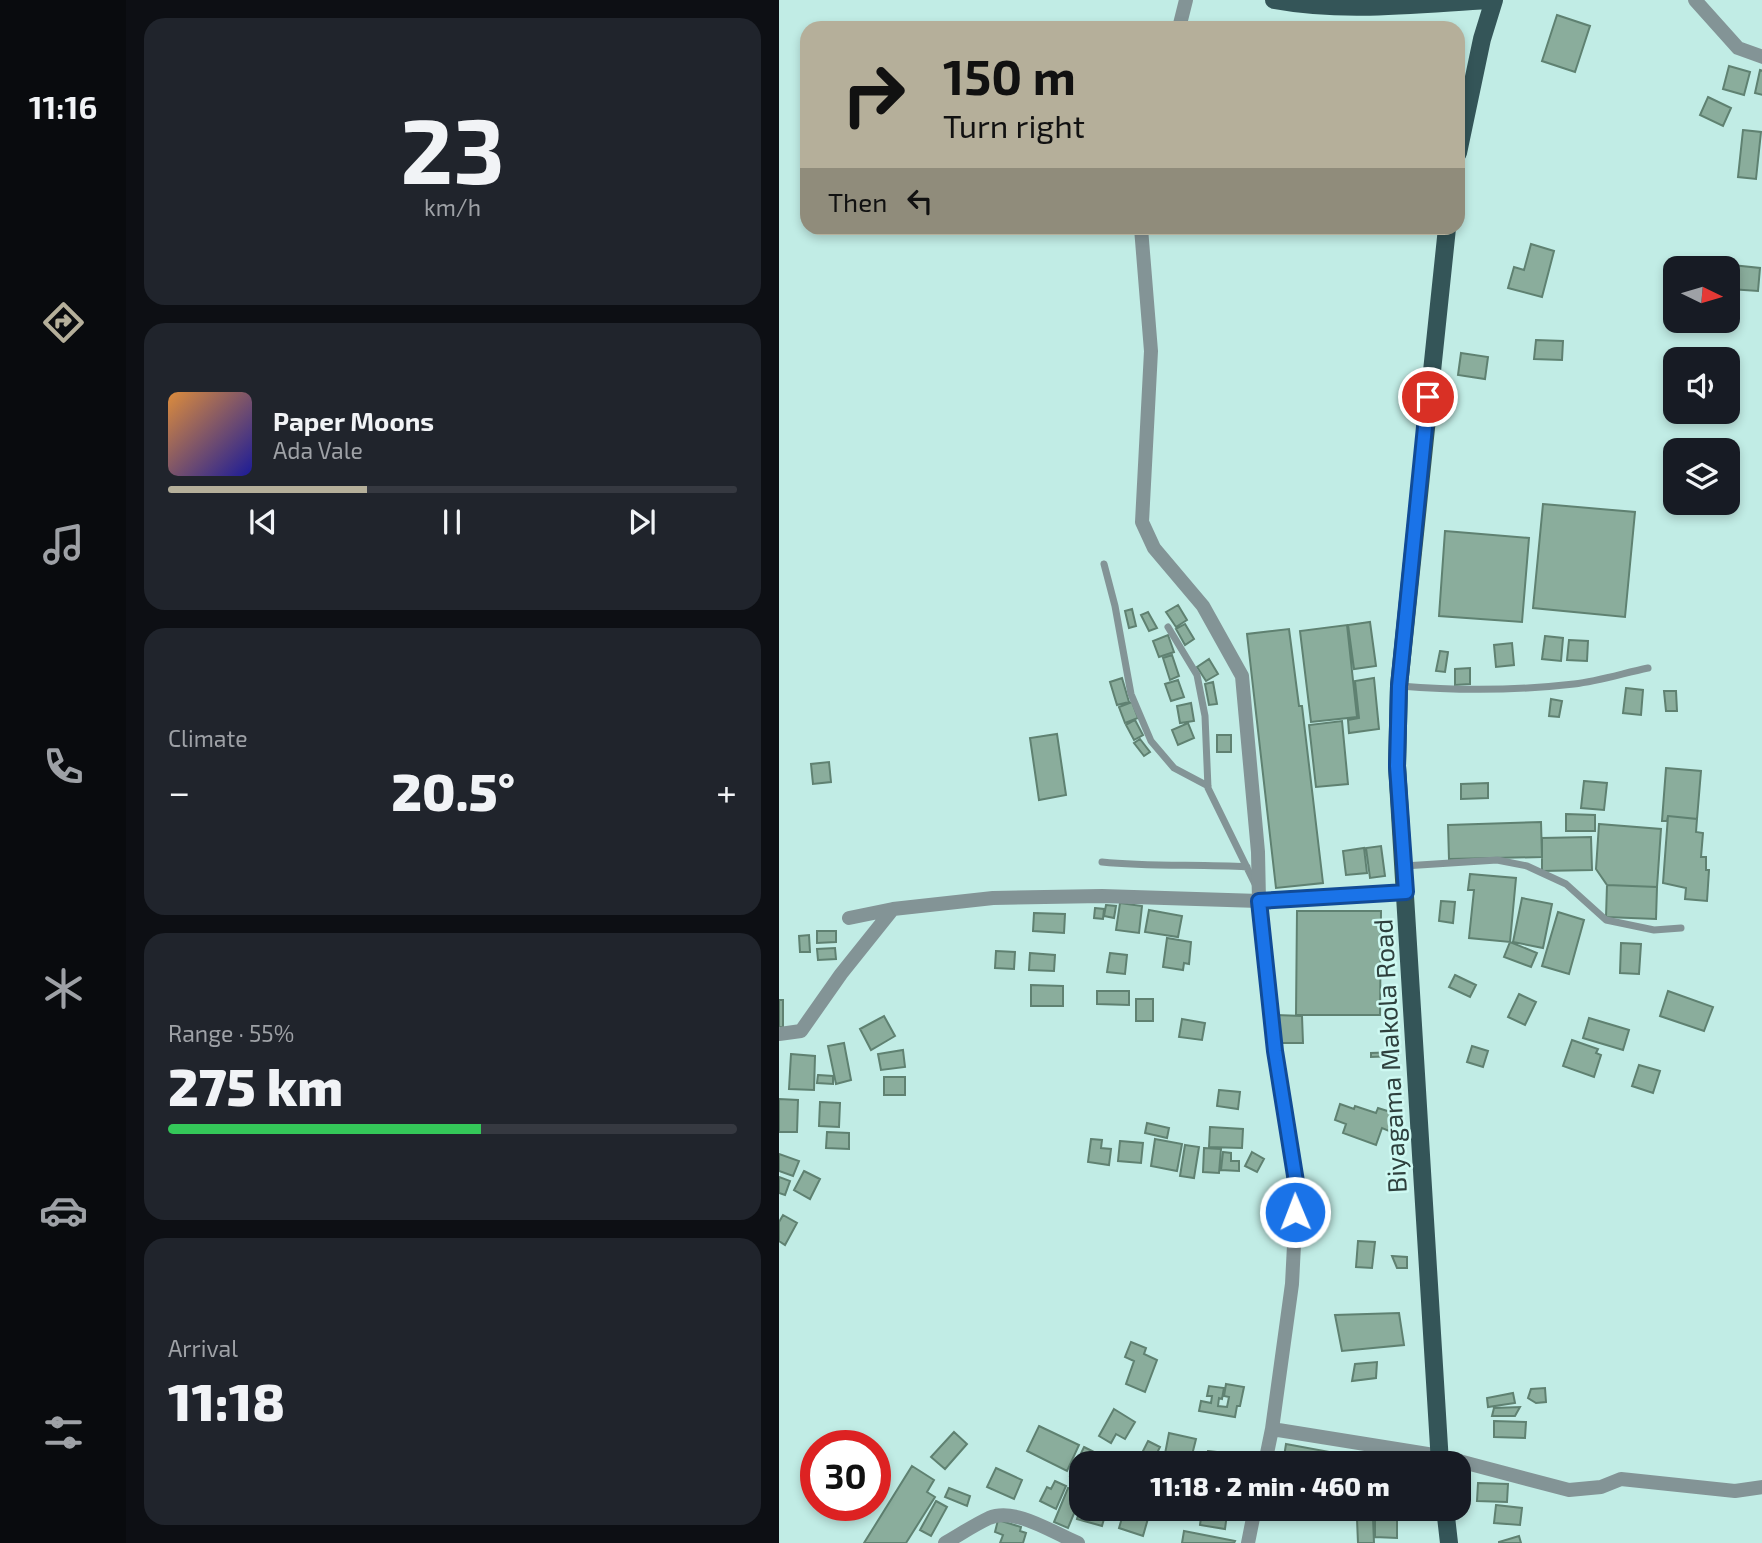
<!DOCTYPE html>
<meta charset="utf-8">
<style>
body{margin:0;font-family:"Exo 2",sans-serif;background:#20242c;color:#f1f3f6;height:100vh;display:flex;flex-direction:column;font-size:26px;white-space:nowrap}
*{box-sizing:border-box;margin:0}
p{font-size:23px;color:#9ea1a6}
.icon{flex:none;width:38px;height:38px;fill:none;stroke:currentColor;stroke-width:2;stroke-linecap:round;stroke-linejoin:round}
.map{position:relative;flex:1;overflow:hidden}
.details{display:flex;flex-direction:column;gap:18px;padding:18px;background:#0d0f14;width:653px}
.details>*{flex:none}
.guide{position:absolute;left:21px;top:21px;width:665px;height:214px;border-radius:21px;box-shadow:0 4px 10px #0003;background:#b5af9a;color:#111;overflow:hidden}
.needle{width:46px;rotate:95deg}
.controls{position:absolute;left:884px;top:256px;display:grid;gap:14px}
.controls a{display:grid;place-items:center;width:77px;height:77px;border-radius:14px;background:#171b24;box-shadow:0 4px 10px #0003;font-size:35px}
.speed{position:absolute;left:21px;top:1430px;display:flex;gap:14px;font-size:35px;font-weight:700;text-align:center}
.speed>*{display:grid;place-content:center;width:91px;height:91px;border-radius:50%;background:#171b24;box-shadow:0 4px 10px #0003;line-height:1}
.speed .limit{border:10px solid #d22;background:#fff;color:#111}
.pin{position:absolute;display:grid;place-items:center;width:60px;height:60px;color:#fff;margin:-30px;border:4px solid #fff;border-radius:50%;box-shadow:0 2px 7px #0007}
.me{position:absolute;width:77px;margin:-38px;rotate:359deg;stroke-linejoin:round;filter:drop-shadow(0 0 5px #0008)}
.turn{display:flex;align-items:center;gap:24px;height:147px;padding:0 28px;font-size:32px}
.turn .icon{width:91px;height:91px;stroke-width:2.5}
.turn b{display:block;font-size:49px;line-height:60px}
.then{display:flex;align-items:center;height:66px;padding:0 28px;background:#0003;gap:14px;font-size:26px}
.big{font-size:52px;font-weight:800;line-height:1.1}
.details .card{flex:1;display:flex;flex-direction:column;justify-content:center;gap:10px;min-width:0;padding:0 24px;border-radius:21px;background:#20242c}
.details .dial{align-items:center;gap:0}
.dial b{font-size:91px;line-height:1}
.song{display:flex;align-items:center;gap:21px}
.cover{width:84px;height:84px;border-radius:10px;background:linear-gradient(135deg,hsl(30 70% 55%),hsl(240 70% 35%))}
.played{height:7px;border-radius:4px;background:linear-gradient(90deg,#b5af9a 35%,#363941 35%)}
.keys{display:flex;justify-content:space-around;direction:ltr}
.heat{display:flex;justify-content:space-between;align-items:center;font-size:38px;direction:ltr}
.charge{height:10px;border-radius:5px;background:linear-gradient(90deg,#34c759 55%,#363941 0)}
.trip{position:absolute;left:290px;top:1451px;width:402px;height:70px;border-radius:21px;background:#171b24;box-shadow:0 4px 10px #0003;font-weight:800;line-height:70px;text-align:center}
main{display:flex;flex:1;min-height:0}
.dock{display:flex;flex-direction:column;width:126px;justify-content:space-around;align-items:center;background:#090b0e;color:#9ea1a6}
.dock .icon{width:49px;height:49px}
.dock .current{color:#b5af9a}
.dock b{font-size:32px;color:#f1f3f6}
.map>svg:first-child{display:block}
.building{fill:#8aad9c;stroke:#5f8171;stroke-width:2}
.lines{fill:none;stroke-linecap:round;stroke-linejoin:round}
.service{stroke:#839496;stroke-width:7}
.minor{stroke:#839496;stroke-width:14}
.primary{stroke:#345558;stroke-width:18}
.route-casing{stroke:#114b97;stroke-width:18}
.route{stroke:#1a73e8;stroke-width:12}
.labels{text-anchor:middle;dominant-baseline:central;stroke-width:5;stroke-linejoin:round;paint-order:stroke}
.street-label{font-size:26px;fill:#2e403d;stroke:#cef9f2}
</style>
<main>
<nav class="dock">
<b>11:16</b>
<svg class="icon current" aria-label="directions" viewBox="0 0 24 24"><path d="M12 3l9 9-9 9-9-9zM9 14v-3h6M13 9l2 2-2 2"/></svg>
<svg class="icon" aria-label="music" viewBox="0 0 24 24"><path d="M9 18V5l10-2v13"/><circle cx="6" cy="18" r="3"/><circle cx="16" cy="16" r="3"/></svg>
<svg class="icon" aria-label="phone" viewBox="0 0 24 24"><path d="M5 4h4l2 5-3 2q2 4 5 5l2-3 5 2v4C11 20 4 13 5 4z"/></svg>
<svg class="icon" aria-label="climate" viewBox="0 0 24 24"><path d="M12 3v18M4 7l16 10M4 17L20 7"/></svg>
<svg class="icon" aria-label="car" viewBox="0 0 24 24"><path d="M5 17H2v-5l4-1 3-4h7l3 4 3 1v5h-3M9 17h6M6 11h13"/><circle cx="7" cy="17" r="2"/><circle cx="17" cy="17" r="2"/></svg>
<svg class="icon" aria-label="filters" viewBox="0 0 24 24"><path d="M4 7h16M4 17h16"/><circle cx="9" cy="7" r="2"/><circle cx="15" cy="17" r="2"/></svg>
</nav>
<section class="details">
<div class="card dial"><b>23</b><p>km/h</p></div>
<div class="card">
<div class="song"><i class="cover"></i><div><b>Paper Moons</b><p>Ada Vale</p></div></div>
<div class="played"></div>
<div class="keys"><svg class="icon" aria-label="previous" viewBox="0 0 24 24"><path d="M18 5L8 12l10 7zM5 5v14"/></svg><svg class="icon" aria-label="pause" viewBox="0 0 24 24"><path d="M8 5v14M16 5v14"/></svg><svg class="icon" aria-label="next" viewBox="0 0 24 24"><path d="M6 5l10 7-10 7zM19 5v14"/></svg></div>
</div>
<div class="card"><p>Climate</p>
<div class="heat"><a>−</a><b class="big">20.5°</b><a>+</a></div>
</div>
<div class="card"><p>Range · 55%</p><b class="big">275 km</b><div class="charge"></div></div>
<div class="card"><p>Arrival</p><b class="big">11:18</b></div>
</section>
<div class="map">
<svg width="984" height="1543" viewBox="0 0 984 1543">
<rect width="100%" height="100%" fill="#c1ece5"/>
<path class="building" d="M778,15L811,26L796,72L763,61Z
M950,66L971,72L965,95L944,89Z
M981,70L984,71V95L976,93Z
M929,97L952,108L944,126L921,115Z
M964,130L982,132L977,179L959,177Z
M752,244L775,251L763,297L729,288L735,267L745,270Z
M953,265L981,268L979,291L951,289Z
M757,340L784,341L783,360L755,359Z
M682,353L709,357L706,379L679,375Z
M764,504L856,512L846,617L754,608Z
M666,531L750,538L743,622L660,616Z
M399,605L408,620L397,627L387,612Z
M353,609L357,626L350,628L346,611Z
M369,612L378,628L370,631L362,615Z
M591,622L597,666L575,669L569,625Z
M406,624L415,639L406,645L397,629Z
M568,625L578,717L532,722L521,631Z
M510,629L520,706H523L544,883L497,888L468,634Z
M389,635L395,652L380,657L374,641Z
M766,636L784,638L782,661L763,659Z
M790,640L809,641L808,661L788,660Z
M733,643L735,665L717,667L715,645Z
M661,651L669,652L666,672L657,671Z
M393,655L400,676L391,680L384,658Z
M430,659L439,674L427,681L418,667Z
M691,668V684L676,685V669Z
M343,678L350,702L338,705L331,682Z
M595,678L600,729L570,733L569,720L580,718L576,681Z
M399,680L405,697L392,701L386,684Z
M434,682L438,704L430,705L426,684Z
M847,688L864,690L862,715L844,713Z
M885,691H897L898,711H887Z
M772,699L783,701L780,717L770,716Z
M353,702L359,718L346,723L340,707Z
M412,703L415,721L401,723L398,706Z
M356,720L364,735L355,740L347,725Z
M563,721L569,784L537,787L530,725Z
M409,723L415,738L399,745L393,730Z
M278,734L287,795L260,800L251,738Z
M438,735H452V752H438Z
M361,739L371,752L365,756L355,743Z
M50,762L52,782L34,784L32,764Z
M887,768L922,771L918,819L889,816L888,821H883Z
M805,781L828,783L825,810L802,808Z
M709,783V798L682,799V784Z
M787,814L816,815V831H787Z
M889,816L918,819L917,832L924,833L922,857H927V870H930L928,901L906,899L907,888L884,883Z
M762,822L763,857L670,859L669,825Z
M820,824L882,829L878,887L828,885L817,869Z
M812,837L813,870L763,871V838Z
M602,846L606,876L591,878L587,848Z
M585,848L588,873L567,875L564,851Z
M691,874L737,878L731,942L690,938L695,890H689Z
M828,885L878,887L877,919L827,917Z
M743,898L773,904L764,948L734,942Z
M662,901L676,902L674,923L660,921Z
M341,903L363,906L360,933L337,930Z
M327,905L337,906L335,918L325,916Z
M316,908L325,909L324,919L315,918Z
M370,910L403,916L399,937L366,932Z
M518,911H602L601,1015H517Z
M779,912L805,920L790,974L763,966Z
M255,913L286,914L285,933L254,931Z
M38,931H57V942L38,943Z
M30,935L31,952H21L20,936Z
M388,938L412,942L410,964L405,963L404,970L384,967Z
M731,942L758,953L752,967L725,957Z
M842,943L862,944L860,974L841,973Z
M56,948L57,959L39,960L38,949Z
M217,951L236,952L235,969L216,968Z
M251,953L276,955L275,971L250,970Z
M331,953L348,955L346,974L328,972Z
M676,975L697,985L691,997L670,987Z
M252,985L284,986V1006H252Z
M318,991H350V1005L318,1004Z
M889,991L934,1007L925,1031L881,1016Z
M740,994L757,1002L746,1025L729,1017Z
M357,999H374V1021H357Z
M0,1000H4V1027H0Z
M497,1015L523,1016L524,1043H498Z
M105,1016L116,1036L92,1050L81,1029Z
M810,1018L850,1030L844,1050L804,1038Z
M403,1019L426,1023L423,1040L400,1037Z
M793,1040L819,1049L817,1053L822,1055L815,1077L784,1066Z
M65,1043L72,1080L57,1084L49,1046Z
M693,1046L709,1051L704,1067L688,1062Z
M124,1050L126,1067L102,1070L99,1054Z
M619,1052V1056L592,1057V1053Z
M12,1054L36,1056L35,1090L10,1089Z
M860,1065L881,1071L874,1093L853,1086Z
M39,1075L54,1076V1084L38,1083Z
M105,1077H126V1095H105Z
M440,1090L461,1092L459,1109L438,1106Z
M0,1099L19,1100L18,1132H0Z
M41,1102L61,1103L60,1127L40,1126Z
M561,1104L575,1109L576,1106L597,1113L599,1108L621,1115L615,1133L603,1128L597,1145L564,1133L567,1124L556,1120Z
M368,1123L390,1128L388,1138L366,1133Z
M431,1127L464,1129L463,1148L430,1147Z
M48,1132L70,1133V1149L47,1148Z
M312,1139L323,1140L322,1148L332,1149L330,1165L309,1162Z
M376,1139L403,1144L398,1171L372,1166Z
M341,1141L364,1143L362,1163L339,1161Z
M406,1145L420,1147L415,1178L401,1176Z
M425,1148L442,1149L440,1173L424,1172Z
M444,1152L452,1153V1161H460V1171L442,1170Z
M473,1152L485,1159L478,1172L466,1166Z
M0,1154L20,1161L14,1176L0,1171Z
M25,1171L41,1179L31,1199L15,1190Z
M0,1177L11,1181L6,1195L0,1193Z
M4,1215L18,1223L6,1245L0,1241V1222Z
M579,1241L596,1242L593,1268L577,1267Z
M613,1256L628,1257V1268H618Z
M620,1313L625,1345L563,1351L556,1315Z
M352,1342L367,1348L365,1354L378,1360L366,1392L347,1384L355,1361L346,1357Z
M598,1362L597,1378L573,1381L576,1364Z
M447,1384L465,1387L461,1406H458L456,1417L420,1411L422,1401L432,1403L433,1396H428L430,1386L445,1388L443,1399L440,1398L439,1406L448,1407L450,1397L445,1396Z
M766,1388L767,1402L757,1403L749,1398L752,1389Z
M734,1393L736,1403L709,1407L708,1398Z
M741,1407L736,1416H713L715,1408Z
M335,1409L356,1422L346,1439L337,1434L332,1443L320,1436Z
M715,1421L747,1422L746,1438L715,1437Z
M260,1426L300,1445L288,1471L248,1451Z
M175,1432L188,1444L166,1469L152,1457Z
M390,1433L417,1439L411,1463L385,1459Z
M369,1441L381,1447L374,1461L362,1455Z
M507,1444L556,1453L554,1463H504Z
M305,1447L329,1459L327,1463H303V1482L291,1476Z
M429,1451L446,1453L445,1463H428Z
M577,1452H595L593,1463H573Z
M133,1466L155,1480L148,1492L156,1497L127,1543H85Z
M217,1468L243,1480L235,1499L208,1487Z
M276,1481L287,1486L277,1509L261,1501L268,1487L272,1489Z
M699,1483L729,1484L728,1502L698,1501Z
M170,1488L191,1496L188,1506L166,1497Z
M289,1488L303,1494L289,1528L275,1522Z
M157,1501L168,1507L152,1536L141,1530Z
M303,1502V1508H328L323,1526L298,1519Z
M717,1505L743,1508L741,1525L715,1523Z
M346,1508H372L364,1536L340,1528Z
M596,1508H618V1538L596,1537Z
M423,1510L448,1514L446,1529L421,1525Z
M594,1518L595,1543H579L578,1519Z
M219,1520L242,1527L241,1531L247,1533L244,1543H221L224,1535L216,1532Z
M405,1531L456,1541L455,1543H403Z
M740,1536L742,1543H720V1542Z"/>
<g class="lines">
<path class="service" d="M325,564L336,606L352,694L372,741L395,768L429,786
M389,627L418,675L426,716L429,788L476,884
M621,686C681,691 735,691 795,684C820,681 845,673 869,668
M323,862C371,867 420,864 468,867
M625,866L718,860L748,866L787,884L827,920L875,930L902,928"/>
<path class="minor" d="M916,0L959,48L984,57
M400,28L407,0
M362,228L372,351L363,522L375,548L424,606L463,676L479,852L480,901L496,1051L518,1187L513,1284L493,1429L486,1463
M70,918L114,909L214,898L323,896L480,901L627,892
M0,1034L22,1031L62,974L114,909
M493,1429L661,1456L790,1490L822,1487L842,1479L956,1491L984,1487
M166,1543C180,1535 195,1525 210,1518C237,1507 274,1533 299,1543
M469,1543L476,1508"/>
<path class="primary" d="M495,0C565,13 639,4 709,0
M679,153L703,39L715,0
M661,1463L618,766L620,686L668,228
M666,1508L670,1543"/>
</g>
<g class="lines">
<defs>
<path id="route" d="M516,1212L518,1188L496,1051L480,901L627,892L618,766L620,686L649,397"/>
</defs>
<use href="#route" class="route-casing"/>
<use href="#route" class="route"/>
</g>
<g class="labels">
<g class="street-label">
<text transform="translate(610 1056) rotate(-93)">Biyagama Makola Road</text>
</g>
</g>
</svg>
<div class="controls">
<a><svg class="needle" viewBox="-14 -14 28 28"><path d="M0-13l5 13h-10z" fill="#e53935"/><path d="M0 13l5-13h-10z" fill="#9ea1a6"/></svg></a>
<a><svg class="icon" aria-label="sound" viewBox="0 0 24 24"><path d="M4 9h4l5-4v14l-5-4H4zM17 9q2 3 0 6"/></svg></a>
<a><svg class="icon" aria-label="layers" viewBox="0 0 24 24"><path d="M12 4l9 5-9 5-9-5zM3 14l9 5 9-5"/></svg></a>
</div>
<div class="speed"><div class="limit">30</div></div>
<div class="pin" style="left:649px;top:397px;background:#d93025"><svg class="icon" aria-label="arrive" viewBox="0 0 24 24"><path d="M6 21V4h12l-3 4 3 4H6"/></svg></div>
<svg class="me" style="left:516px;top:1212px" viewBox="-20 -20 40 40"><circle r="17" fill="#1a73e8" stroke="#fff" stroke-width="3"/><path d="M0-11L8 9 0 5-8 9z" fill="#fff"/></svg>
<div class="trip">11:18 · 2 min · 460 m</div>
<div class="guide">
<div class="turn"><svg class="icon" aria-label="right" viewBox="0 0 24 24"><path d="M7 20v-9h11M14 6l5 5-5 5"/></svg><div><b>150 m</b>Turn right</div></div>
<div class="then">Then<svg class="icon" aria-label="left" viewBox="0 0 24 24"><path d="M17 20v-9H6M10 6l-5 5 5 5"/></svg></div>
</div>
</div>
</main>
